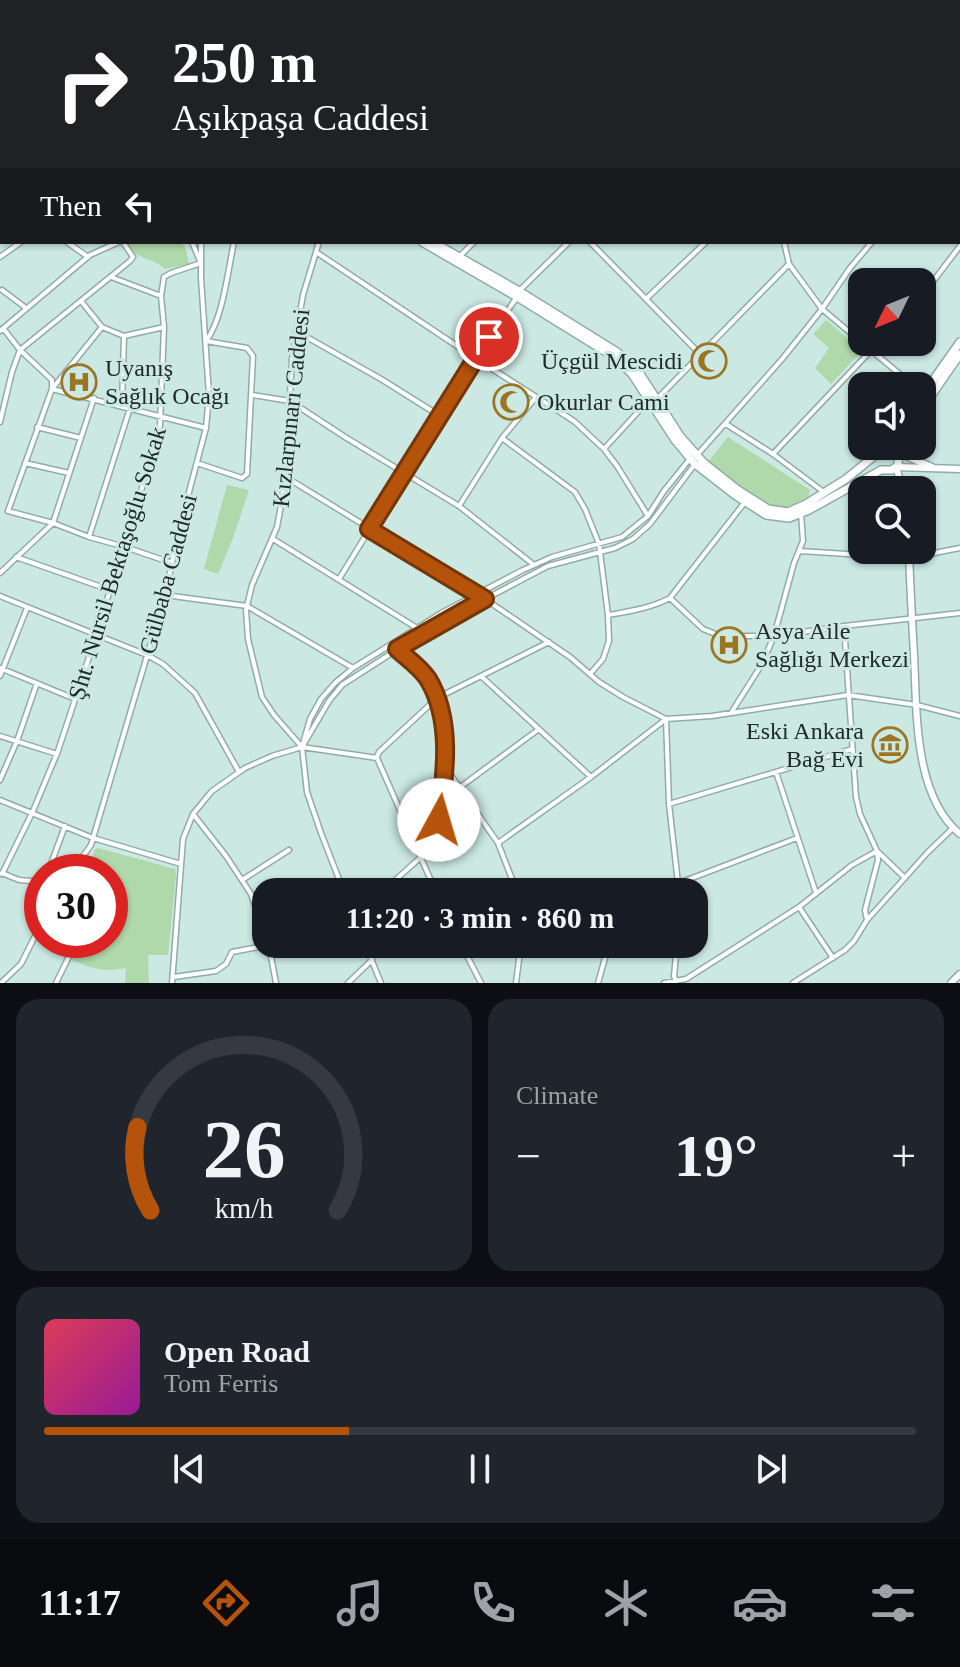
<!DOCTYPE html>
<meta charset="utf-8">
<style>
body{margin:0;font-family:Georgia,serif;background:#20242c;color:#f1f3f6;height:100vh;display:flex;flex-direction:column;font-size:30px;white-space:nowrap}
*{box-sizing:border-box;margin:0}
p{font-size:26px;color:#9ea1a6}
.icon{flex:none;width:44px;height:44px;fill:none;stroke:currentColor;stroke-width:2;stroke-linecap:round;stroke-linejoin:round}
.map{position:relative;height:983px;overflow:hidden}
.drawer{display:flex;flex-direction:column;gap:16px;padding:16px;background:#0d0f14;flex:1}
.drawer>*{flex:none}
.guide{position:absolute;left:0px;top:0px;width:960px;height:244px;box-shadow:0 2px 6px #0004;background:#202124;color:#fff;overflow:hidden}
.needle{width:52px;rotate:227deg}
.controls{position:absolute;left:848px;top:268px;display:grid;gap:16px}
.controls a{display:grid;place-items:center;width:88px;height:88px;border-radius:16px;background:#171b24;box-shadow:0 2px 6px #0004;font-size:40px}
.speed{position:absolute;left:24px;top:854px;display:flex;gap:16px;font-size:40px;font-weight:700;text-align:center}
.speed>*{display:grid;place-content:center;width:104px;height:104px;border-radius:50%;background:#171b24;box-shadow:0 2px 6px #0004;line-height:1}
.speed .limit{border:12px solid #d22;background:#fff;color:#111}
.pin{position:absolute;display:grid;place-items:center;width:68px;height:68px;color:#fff;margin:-34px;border:4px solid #fff;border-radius:50%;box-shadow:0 2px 8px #0007}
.me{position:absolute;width:88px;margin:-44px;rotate:6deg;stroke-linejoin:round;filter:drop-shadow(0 0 6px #0008)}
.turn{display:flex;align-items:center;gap:28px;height:168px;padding:0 40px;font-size:36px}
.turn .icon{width:104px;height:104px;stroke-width:2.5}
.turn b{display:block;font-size:56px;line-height:68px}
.then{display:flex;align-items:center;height:76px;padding:0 40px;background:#0003;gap:16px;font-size:30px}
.big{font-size:60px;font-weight:700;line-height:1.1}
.drawer .tile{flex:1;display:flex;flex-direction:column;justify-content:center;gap:12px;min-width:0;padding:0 28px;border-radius:24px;background:#20242c}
.drawer .dial{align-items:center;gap:0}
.dial svg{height:208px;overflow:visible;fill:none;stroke:#363941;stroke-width:7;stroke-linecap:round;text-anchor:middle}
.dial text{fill:#f1f3f6;stroke:none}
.song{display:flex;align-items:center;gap:24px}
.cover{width:96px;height:96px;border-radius:12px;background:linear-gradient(135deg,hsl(350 70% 55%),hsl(300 70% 35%))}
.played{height:8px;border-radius:4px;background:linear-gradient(90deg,#b45309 35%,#363941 35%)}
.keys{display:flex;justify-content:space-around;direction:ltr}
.heat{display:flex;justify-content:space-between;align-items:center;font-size:44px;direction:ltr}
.drawer .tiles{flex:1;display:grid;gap:16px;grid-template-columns:1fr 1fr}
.tile:last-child{grid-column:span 2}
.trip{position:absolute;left:252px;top:878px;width:456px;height:80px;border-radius:24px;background:#171b24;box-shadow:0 2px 6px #0004;font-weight:700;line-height:80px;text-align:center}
.dock{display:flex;height:128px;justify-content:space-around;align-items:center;background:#090b0e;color:#9ea1a6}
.dock .icon{width:56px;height:56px}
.dock .active{color:#b45309}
.dock b{font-size:36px;color:#f1f3f6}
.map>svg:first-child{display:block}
.green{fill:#afd8ab}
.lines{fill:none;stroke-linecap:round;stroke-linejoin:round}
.street-casing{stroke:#90aca7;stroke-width:7}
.secondary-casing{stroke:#90aca7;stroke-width:9}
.primary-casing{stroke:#90aca7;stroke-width:10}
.street{stroke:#fff;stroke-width:4}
.secondary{stroke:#fff;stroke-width:6}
.primary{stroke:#fff;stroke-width:7}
.route-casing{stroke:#753606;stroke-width:20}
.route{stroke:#b45309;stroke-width:14}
.labels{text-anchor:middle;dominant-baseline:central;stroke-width:6;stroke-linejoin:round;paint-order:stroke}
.poi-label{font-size:24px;fill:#202b29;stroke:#cbe8e3;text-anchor:start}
.street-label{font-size:24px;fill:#202b29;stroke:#cbe8e3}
</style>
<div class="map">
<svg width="960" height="983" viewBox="0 0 960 983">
<rect width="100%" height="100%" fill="#cbe8e3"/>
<path class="green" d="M126,242L180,243L185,246L189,264L165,269C152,256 136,262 126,242Z
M826,320L860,349L859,354L831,384L815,368L829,348L813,334Z
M728,437L810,490L808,499C801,503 793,508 785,508C760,509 726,477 708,462Z
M227,485L249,490L233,538L218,574L204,569Z
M98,848L175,869L176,875L168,955H148L149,983H125L126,968C101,972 95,969 72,960L83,940H110V872H84L90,866L95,849Z"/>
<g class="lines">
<defs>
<path id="street" d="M39,0V2
M81,0L82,2
M206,0L208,2
M336,0L345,2
M503,0L506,2
M625,0L627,2
M104,2L106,0
M198,2L200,0
M282,2L283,0
M433,2L434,0
M509,2L511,0
M644,2L646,0
M726,2L729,0
M851,2V0
M919,2V0
M0,31H2
M0,90L2,91
M0,128L2,124
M958,139H960
M958,145L960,143
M0,190L2,188
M67,242L88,257
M192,242L200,261
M590,242L700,354
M784,242L789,264L822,309L914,386
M316,252L475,358L574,421L604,449L617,466L648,516
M0,257L21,242
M459,257L474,242
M111,277L161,296
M2,290L26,308
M519,291L569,242
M922,296L960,246
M647,298L706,242
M81,301L102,327L124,336L164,327
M102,327L52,389L8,511L53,523L89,537L125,547L172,563
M3,328L20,350L52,380V389L206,428
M0,331L90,255L119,242
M296,331L381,379L440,416
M252,395L290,401L345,437L459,506L534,565
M657,399L789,264
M122,406L124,336
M0,422L12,372L20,350L130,261L133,257L123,242
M726,424L773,454L825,493
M37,427L81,438
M502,438L575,492L585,509L599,544L608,615L609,641L603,659L590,674
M604,449L648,401
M698,454L783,358L822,309L850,268L872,242
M773,454L879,342
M689,460L664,491L648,516L622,537L552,557L523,570L443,612L353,668L335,683L321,699L310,719L302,747L329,701L342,685L434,626L548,566L615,548L633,539L650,524L695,464
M25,463L69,473
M197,463L242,478L247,474L253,356L247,348L206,341C223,319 228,270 234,242
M284,476L485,599L570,657L599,682L623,697L666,719L712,716L848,695L917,705L960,716
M459,506L502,438L536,397
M89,537L130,408
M273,539L417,628
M800,551L909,558L960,548
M16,557L110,590
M0,573L53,523L94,398
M339,579L475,358L517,297
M165,595L247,606L353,668
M0,596L147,655L163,664L195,693L239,772
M670,598L703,629L718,635L731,636H774L844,626L960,613
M609,615C630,611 651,608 670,598L745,502
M844,626L856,797L860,814L877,851L878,860L865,910L867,920
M0,668L75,699
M0,676L27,608
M481,676L591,777
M731,713L762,664L774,636L794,563L803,541L801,513
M666,719L669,804L679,892
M0,736L57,754
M302,747L274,715L262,697L248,639L246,610L252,585L277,527L282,500L288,433L292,359L303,295L319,242
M302,747L307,792L321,833L344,892
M377,757L379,752L437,698L549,642
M445,767L498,843L517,892
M776,772L816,893
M0,780L17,741L37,683
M459,788L539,729
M0,800L93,838L181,864
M669,804L852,749
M193,814L226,856L251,894L266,937
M498,843L591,777L666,719
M48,872L65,826
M70,872L73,870L91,845L165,595L180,526L206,428L209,395L201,278V242
M2,873L19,880L42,882
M2,874L33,811L58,751L96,636L110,590L125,547L160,425L164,327L161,296L164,277L171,273L201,263
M242,880L289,850
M379,892L392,883L421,857L432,842L439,820L444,786L445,733L437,698L427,676L397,649
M648,892L679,883L797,838
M799,907L833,958
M365,944L381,983
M461,944L481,983
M269,946L276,983
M174,977L216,971L226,964L232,952L269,945
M676,981L674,976L677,944
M1,983L21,964L42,922
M56,983L77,940
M172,983L183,839L193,814L212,791L245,768L272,756L302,747L377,758L436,892
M348,983L372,960
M516,983L521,944
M598,983L609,944
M664,983L686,979L799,907L852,865L877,851L905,878
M793,983L845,950L854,941L867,920L928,852L953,828"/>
<path id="secondary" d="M899,453L932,467
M903,490L896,467L960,469
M909,550C910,585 912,620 914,655C917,710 913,795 960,834
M951,983L960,974"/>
<path id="primary" d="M354,2L355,0
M362,2L363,0
M422,242L517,297L614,357L632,374L675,440L695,464L735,495L766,515L789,518L809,510L881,470H892L898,465L899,453L903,446
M433,242L519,291L617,352L637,369L680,436L704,463L738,490L768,509L788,512L806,504L846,479L873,457L876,449L880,446
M922,396L960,342
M922,409L960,354"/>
</defs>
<use href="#street" class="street-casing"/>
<use href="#secondary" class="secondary-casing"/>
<use href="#primary" class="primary-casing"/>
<use href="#street" class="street"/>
<use href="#secondary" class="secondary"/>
<use href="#primary" class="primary"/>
</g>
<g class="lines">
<defs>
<path id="route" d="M439,820C445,775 453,720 428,679C421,668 407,658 397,649L485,599L369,529L489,337"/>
</defs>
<use href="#route" class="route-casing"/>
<use href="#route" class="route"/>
</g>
<defs>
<symbol id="mosque-ring" viewBox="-11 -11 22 22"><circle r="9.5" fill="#cbe8e3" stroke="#9c7522" stroke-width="1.5"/><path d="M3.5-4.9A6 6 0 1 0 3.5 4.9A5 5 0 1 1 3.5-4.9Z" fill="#9c7522"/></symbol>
<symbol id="hospital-ring" viewBox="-11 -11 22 22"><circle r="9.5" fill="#cbe8e3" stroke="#9c7522" stroke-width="1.5"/><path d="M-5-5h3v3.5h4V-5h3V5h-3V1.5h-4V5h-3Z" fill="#9c7522"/></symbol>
<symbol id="museum-ring" viewBox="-11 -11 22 22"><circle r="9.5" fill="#cbe8e3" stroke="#9c7522" stroke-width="1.5"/><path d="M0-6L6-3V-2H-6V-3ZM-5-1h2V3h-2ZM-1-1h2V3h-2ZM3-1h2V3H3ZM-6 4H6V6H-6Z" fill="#9c7522"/></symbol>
</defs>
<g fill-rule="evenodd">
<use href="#mosque-ring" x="689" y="341" width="40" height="40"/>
<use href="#hospital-ring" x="59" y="362" width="40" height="40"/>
<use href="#mosque-ring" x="491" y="382" width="40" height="40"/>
<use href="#hospital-ring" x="709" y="625" width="40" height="40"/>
<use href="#museum-ring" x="870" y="725" width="40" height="40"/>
</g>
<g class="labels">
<g class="poi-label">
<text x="683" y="361" text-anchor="end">Üçgül Mescidi</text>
<text x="105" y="368">Uyanış<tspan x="105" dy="28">Sağlık Ocağı</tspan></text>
<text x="537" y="402">Okurlar Cami</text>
<text x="755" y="631">Asya Aile<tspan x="755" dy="28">Sağlığı Merkezi</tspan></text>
<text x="864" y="731" text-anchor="end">Eski Ankara<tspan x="864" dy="28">Bağ Evi</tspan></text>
</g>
<g class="street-label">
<text transform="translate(291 408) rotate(-84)">Kızlarpınarı Caddesi</text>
<text transform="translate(117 563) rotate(-73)">Şht. Nursil Bektaşoğlu Sokak</text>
<text transform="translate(168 574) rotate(-75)">Gülbaba Caddesi</text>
</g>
</g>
</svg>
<div class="controls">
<a><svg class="needle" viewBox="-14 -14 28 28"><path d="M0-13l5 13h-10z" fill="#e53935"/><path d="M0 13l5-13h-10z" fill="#9ea1a6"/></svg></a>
<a><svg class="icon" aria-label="sound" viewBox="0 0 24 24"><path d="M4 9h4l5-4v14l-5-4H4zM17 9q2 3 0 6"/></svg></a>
<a><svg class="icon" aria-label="search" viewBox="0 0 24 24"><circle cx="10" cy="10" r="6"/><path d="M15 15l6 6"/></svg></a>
</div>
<div class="speed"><div class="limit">30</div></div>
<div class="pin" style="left:489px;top:337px;background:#d93025"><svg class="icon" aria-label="arrive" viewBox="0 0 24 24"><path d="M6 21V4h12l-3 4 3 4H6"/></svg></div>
<svg class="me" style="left:439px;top:820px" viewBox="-20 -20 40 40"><circle r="19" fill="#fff"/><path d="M0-13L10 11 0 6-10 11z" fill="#b45309"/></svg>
<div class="trip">11:20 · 3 min · 860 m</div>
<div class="guide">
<div class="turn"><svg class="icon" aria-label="right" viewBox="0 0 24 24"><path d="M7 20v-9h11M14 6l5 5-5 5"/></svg><div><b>250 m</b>Aşıkpaşa Caddesi</div></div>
<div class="then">Then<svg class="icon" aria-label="left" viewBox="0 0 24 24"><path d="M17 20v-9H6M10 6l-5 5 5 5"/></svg></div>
</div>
</div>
<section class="drawer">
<div class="tiles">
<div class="tile dial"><svg viewBox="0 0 100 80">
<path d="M14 69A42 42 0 1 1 86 69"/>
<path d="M14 69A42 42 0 0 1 9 37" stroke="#b45309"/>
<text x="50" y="56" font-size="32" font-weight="700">26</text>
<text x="50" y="72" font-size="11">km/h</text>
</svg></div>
<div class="tile"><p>Climate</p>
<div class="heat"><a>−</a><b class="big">19°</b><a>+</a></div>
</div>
<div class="tile">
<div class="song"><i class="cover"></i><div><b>Open Road</b><p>Tom Ferris</p></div></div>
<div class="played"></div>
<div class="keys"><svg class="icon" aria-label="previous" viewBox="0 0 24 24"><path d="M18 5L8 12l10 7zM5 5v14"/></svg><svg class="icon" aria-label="pause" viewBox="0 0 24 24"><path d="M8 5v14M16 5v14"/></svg><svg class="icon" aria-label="next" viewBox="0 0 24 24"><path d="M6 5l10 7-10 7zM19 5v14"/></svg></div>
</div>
</div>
</section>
<nav class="dock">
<b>11:17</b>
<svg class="icon active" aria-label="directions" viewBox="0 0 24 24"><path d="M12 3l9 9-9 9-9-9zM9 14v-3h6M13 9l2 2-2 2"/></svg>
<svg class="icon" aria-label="music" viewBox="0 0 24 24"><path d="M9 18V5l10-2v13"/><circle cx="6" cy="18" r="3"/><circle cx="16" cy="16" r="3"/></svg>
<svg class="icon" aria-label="phone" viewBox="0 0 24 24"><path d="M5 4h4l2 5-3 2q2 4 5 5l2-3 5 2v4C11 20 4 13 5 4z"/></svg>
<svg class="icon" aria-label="climate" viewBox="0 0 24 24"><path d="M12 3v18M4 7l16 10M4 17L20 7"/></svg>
<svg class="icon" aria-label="car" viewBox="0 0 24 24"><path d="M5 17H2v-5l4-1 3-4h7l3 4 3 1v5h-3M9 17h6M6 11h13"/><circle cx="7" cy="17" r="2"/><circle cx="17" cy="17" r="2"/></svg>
<svg class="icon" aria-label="filters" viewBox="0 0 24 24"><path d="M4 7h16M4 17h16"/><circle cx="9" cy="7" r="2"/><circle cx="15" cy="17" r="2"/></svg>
</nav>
